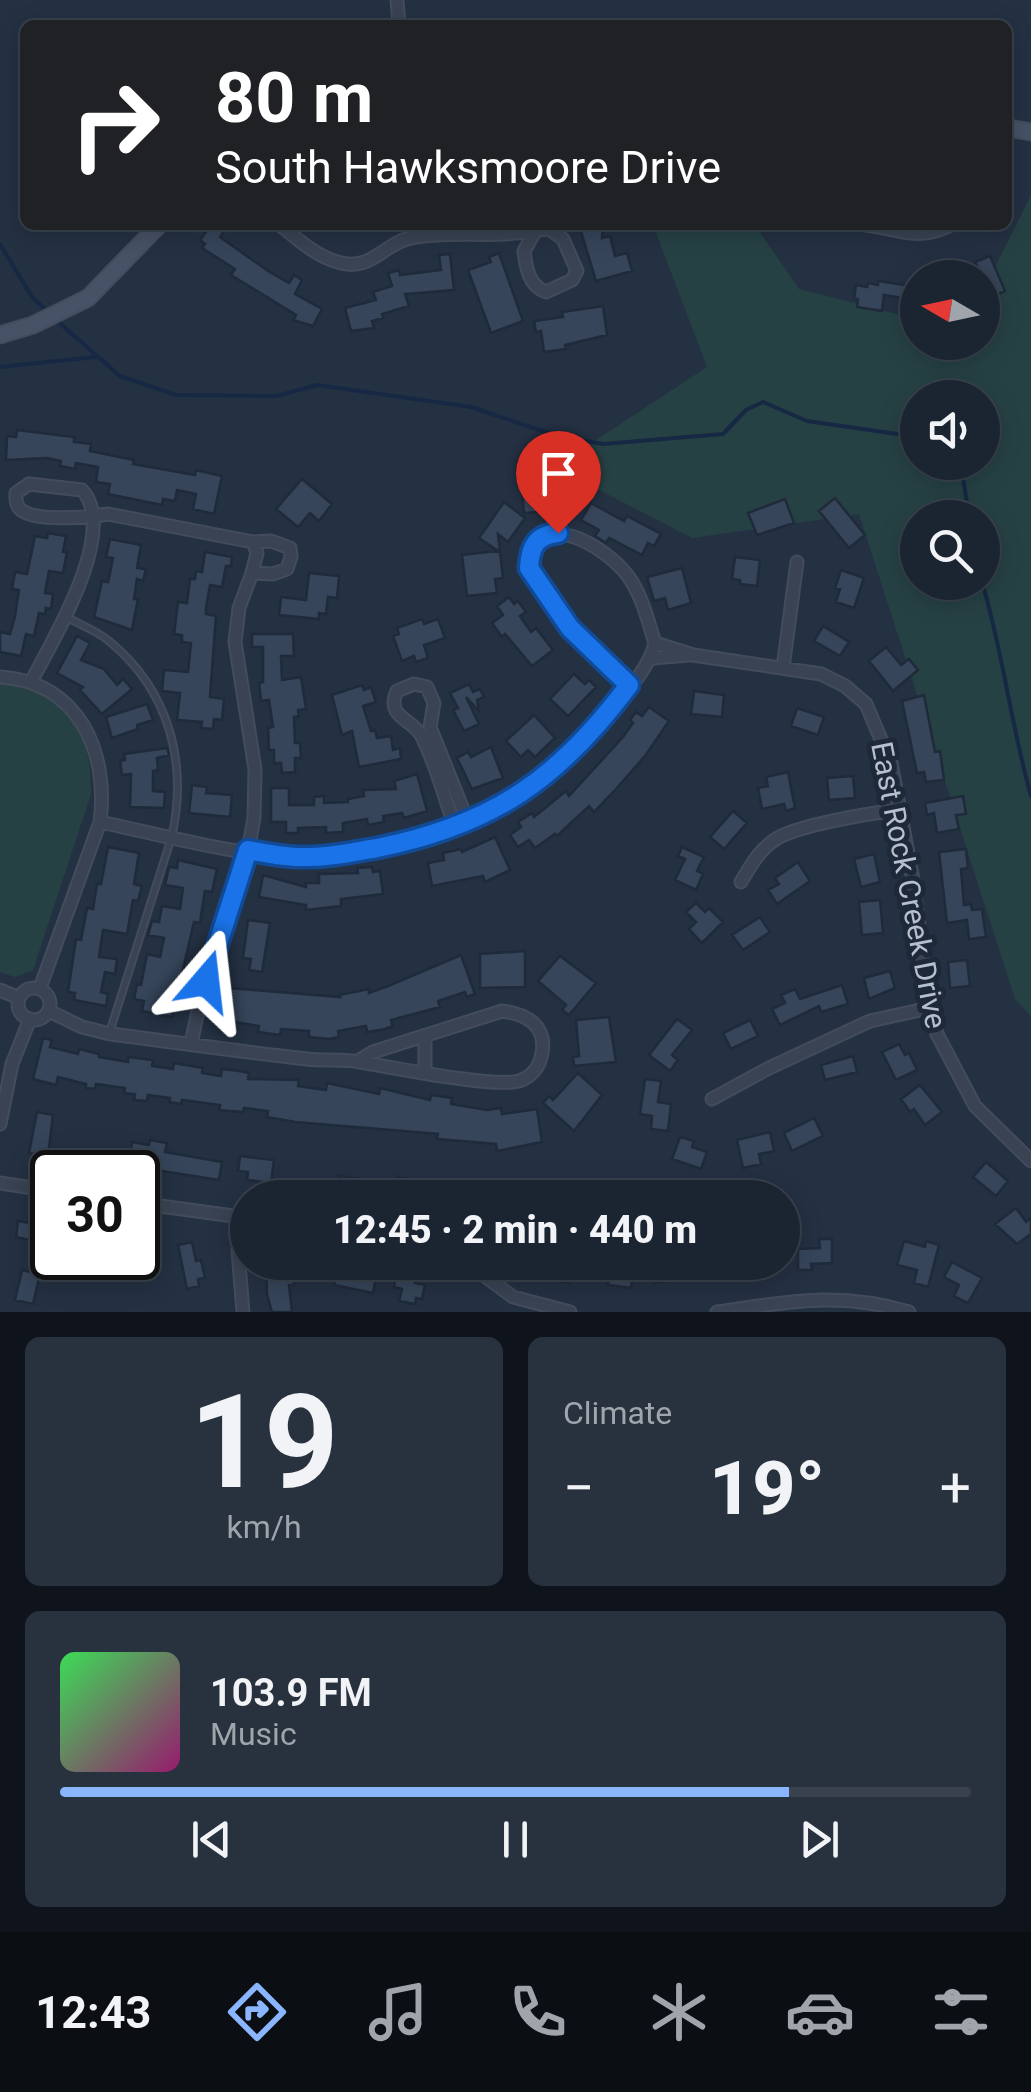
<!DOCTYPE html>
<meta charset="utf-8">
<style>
body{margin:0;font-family:Roboto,sans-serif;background:#28313e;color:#f1f3f6;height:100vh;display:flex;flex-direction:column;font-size:38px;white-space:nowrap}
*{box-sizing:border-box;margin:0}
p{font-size:32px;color:#a0a5ac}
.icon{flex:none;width:55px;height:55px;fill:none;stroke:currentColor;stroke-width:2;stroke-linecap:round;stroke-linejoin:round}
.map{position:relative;height:1312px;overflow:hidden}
.panel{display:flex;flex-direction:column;gap:25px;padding:25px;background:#0f141c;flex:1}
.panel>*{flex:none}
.hud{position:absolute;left:20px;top:20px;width:992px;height:210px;border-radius:15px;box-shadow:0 5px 25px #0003,0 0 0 2px #39424d;background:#202124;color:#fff;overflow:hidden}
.needle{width:65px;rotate:279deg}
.controls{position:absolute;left:900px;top:260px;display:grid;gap:20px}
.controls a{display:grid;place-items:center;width:100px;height:100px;border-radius:50%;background:#1b2532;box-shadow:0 5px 25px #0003,0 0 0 2px #39424d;font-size:50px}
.speed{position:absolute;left:30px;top:1150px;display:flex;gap:20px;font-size:50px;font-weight:700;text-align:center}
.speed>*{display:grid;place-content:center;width:130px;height:130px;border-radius:50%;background:#1b2532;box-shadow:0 5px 25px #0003,0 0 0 2px #39424d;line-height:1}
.speed .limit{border:5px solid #111;border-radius:15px;background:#fff;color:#111}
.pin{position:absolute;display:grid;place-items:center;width:85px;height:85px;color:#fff;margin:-102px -42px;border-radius:50% 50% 50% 0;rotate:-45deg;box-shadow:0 0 10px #0007}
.pin .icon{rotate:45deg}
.me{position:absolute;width:110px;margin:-55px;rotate:17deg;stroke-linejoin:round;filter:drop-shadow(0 0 8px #0008)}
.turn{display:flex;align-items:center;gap:35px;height:210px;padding:0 30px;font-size:45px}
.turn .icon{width:130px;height:130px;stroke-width:2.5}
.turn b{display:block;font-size:70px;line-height:85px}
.big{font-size:75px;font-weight:800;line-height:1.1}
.panel .widget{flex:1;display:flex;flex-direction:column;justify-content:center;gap:15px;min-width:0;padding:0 35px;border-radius:15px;background:#28313e}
.panel .dial{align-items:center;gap:0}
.dial b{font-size:130px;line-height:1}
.song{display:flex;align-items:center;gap:30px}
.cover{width:120px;height:120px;border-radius:15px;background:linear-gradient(135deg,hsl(130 70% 55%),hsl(320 70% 35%))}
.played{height:10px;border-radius:5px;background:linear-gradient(90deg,#89b6ff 80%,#39424d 80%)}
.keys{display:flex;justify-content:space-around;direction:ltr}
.heat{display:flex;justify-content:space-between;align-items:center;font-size:55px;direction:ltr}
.panel .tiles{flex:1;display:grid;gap:25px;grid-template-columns:1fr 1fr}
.widget:last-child{grid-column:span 2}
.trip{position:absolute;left:230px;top:1180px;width:570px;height:100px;border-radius:50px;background:#1b2532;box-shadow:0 5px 25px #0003,0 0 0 2px #39424d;font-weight:800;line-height:100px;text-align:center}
.tabs{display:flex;height:160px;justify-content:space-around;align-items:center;background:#0b0f14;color:#a0a5ac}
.tabs .icon{width:70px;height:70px}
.tabs .selected{color:#89b6ff}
.tabs b{font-size:45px;color:#f1f3f6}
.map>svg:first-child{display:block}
.green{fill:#264144;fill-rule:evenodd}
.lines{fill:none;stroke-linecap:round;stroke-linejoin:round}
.stream{stroke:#162843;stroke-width:4}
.building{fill:#36455a;stroke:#1f2a3a;stroke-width:2.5}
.lane-casing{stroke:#434c5c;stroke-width:9}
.street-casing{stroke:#434c5c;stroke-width:15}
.secondary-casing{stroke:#434c5c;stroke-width:19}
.lane{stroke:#394353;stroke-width:5}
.street{stroke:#394353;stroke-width:11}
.secondary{stroke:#465266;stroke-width:15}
.route-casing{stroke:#114b97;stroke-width:25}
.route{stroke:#1a73e8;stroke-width:18}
.labels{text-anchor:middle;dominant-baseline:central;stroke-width:10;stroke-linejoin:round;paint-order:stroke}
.street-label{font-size:30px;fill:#b6bfcd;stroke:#1d2838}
</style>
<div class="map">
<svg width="1031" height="1312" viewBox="0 0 1031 1312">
<rect width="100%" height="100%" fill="#243143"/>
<path class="green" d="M1031,195V1016L1015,999L859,514L692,538L555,467L707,367L653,225H755L799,289L917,319L918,342H982L983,291ZM918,398H982V462H918ZM918,518H982V582H918Z
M0,679C67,700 91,720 91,794L33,970L15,977L0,972Z"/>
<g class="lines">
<path class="stream" d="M0,244L32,297L49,313
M56,320L120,376L176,395L277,396L317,385L471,407L557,436L603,444L723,434L746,410L763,402L807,421L918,437
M0,367L95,357
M957,462L962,470L969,518
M982,582C1003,652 1011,726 1031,796"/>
</g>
<path class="building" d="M211,225H228L220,237L268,271L289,283L294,275L302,280L295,294L322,309L313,326L293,320L296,315L231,275L235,269L202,248L205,244L200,240Z
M579,225H603L602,238L610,236L615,256L627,253L632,271L596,281Z
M499,253L523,321L491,333L468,270L491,262L489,257Z
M450,254L454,290L405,294L409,306L382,314L383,318L372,321L374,328L351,331L345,308L376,300L373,292L392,286L388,273L399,270L400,275L441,270L439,255Z
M990,256L1005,291L982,301V278L975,262Z
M878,281L911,286L909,299L884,295L882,311L857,307L858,299H854L856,285L867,287L868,283L878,285Z
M603,306L607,335L565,345L566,349L544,352L541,331L536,332L534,321L563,317L562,312Z
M17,430L74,437V442L91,444L90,451L134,460L133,464L195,475L196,470L222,476L214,514L193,509L196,494L177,490L175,501L163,499L162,505L108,494L110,484L96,482L98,467L76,463L75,469L60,466L61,461L47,458L6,460L7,436L16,437Z
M302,479L332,504L319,521L310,513L298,527L276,509Z
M552,490L553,499L568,498L569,510L524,513L522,493Z
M835,498L865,535L849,548L819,511Z
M785,499L794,523L757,535L748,513Z
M504,502L525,518L508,542L498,534L503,578L495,579L497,593L467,596L462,555L498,551L479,538Z
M591,503L624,521L627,516L661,534L654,546L648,543L642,555L609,538L606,543L595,536L599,530L581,520Z
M48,533L66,536L63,552H67L63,573L49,571L45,593L53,594L51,609L46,608L45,614L39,613L34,636L26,634L21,656L0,652V632L10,634L15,616L19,590L12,589L15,572L27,574L35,536L47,538Z
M110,539L141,545L137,568L146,569L143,581L137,579L134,599H138L132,630L94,617L102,581L108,582L113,558L106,557Z
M205,552L232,557L231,566H226L222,587L210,585L206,608V614L216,616L210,697L224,699L222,720L214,719L213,729L201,728L202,722L177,720L180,693L162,691L164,670L188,672L191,643L182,642V635L174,634L178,602L187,603L190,579H195L196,571L202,572Z
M735,557L760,560L757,586L740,584V580L732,579Z
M682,568L691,603L668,610L665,598L654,601L647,577Z
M841,570L864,578L854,608L836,602L840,589L835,588Z
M309,573L339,576L337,598L328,597L326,614L319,613V619L279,615L281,597L306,600Z
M509,597L514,604L518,601L526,612L520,616L531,632L536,628L553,650L532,666L505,634L502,637L492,623L503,615L497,606Z
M422,619L424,624L438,619L445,638L424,645L428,658L416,662L414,656L402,661L393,636L399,634L397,628Z
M823,626L849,642L840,656L814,641Z
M252,634H293L294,656H281L282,680L301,677L306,709L298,710L299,716L294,717L295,743H300L301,758H295V772L282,773L281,763H274V750H269L268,728L273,727L269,700L261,701L259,683L263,682V647H252Z
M77,636L90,643L81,660L104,669L117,685L123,679L132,689L102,714L80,690L83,687L57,673Z
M886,647L901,665L909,659L918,670L893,691L869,661Z
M574,674L585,684L589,680L596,687L568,716L550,699Z
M469,684L473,692L480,689L484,697L477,700L479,711L466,697L479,724L464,731L453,710L458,708L450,693Z
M362,685L364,690L371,687L376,702L363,706L371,731L375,730L377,738L391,736L393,750L400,748L401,759L359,767L352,731L342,735L332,695Z
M694,691L724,695L722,717L691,714Z
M924,695L935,752L940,751L944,780L926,782L924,772L917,773L902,701Z
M147,704L153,720L137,725L138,729L112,738L106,717Z
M649,707L669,721L645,756L616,789L594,812L589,806L557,836L555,834L535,848L529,840L518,847L510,835L521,827L518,822L532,813L534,817L566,791L569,796L623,737L633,723L630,720L636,712L642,716Z
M797,708L824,717L818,735L791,726Z
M534,715L555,738L535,757L528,750L521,757L506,741Z
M491,747L503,778L472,789L457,758L468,752L471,757Z
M167,748L169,755L157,758L158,770L153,771V791L165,792L164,808L130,807L131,774L122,775L120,761L125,760L124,754Z
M788,772L795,808L786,811L784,804L762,809L758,788L768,786L766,777Z
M417,774L427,811L404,818L402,813L383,816L384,822L368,825L367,819L343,823V832L326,833V827L298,828V833H286V822H271V788H289V805H314V797L324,796V803L348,802V799L364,796L363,790L396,789L394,781Z
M853,776L855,798L829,800L827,778Z
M192,785L207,787L206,793L232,795L230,817L189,813Z
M963,796L966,814L956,815L959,829L937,833L934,813L927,815L925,803Z
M733,811L747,823L724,849L710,837Z
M495,837L510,870L485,882L483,876L432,886L428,863L444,860L443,853L461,849L462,852Z
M108,847L139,853L134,884L142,886L138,901L133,900L127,934L103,930L99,957L117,959L115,974L105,972L101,992L108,994L106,1006L74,1000L75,993L68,992L76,939L81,940L87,908L93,909L97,884H101Z
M682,847L704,857L697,871L703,874L696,890L675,880L685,859L678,856Z
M966,849L968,868L961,869L964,905L971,904L972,910L982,909L986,937L969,939L967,920L947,923L939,852Z
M874,854L880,882L861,887L854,859Z
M178,860L217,869L212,892L205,891L200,923L194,922L172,1017L142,1011L144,1001L134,999L137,984L141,985L147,954L160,957L164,938L148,935L152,921L159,922L162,906L180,909L183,888L165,885L169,867L177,868Z
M798,862L810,881L777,904L768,890L779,884L775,878Z
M372,867L373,872L380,871L383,894L341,899V906L306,910V905L259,897L263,875L306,887V883H319V874L358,873L357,868Z
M880,900L883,933L862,935L859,902Z
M696,903L705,912L709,908L723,922L702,943L689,929L696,922L686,912Z
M760,917L770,932L743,950L732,935Z
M248,920L270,923L262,972L249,970L251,959L243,958Z
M525,951V987L480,988V954Z
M461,955L475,994L467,997L465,992L438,1001L440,1007L391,1020L393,1026L385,1029L367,1032L366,1026L338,1031L339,1037L329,1039L309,1037V1031L281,1029L280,1035L258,1032L259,1026L223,1020L228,988L340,997L339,995L369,989V993L388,986Z
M560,956L596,983L569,1015L562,1010L566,1005L538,981Z
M967,960L970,986L950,988L948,962Z
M890,971L895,988L869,999L864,978Z
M842,985L848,1004L821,1012L819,1006L780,1025L772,1009L785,1003L781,995L795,989L800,999Z
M609,1017L616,1062L574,1066L573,1057L579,1056L576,1020Z
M677,1019L692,1030L672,1055L678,1060L670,1071L649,1055Z
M750,1020L758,1036L731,1049L723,1033Z
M43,1038L52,1040L50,1047L78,1054L79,1049L99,1054V1057L128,1062V1057L153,1060L152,1066L173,1069L174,1063L203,1068L202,1073L221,1076L222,1069L239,1071L249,1073L248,1079L299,1080L298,1086L326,1090L327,1083L379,1094L380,1088L430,1100L431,1095L452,1098L451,1104L487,1110L501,1108L502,1114L537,1109L542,1142L497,1151L496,1144L437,1139L438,1134L295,1122L267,1117L268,1111L244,1108L243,1112L230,1111L219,1110L220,1105L182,1100L181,1104L169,1102L170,1098L148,1095L147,1101L134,1100L135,1094L124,1093L125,1088L96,1084L95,1089L86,1088V1084L58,1077L56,1085L33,1079Z
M899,1044L905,1055L909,1053L917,1070L896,1080L882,1052Z
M853,1056L857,1072L825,1080L821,1065Z
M578,1073L602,1095L574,1131L543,1103L549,1096L553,1100Z
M645,1079L661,1081L658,1102L671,1104L668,1131L651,1129L652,1116L640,1114Z
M920,1085L942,1112L925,1125L914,1109L910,1112L901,1099Z
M37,1112L53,1115L48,1156L29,1153Z
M814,1118L823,1136L792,1151L784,1133Z
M770,1132L774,1151L759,1154L761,1164L743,1168L737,1140Z
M680,1137L694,1141L692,1147L707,1152L701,1169L672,1159Z
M150,1140L167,1143L165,1152L222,1162L219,1180L137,1167L138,1162L130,1161L132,1142L149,1145Z
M240,1156L274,1160L271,1183L247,1180L248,1172L238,1171Z
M986,1162L1008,1181L996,1196L973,1177Z
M340,1176L375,1181L372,1198L338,1194Z
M398,1177L426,1182L423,1198H394Z
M1016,1208L1026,1222L1031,1218V1234L1017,1244L995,1224Z
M31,1220L52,1225V1241L44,1240V1243L16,1237L18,1221L30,1223Z
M819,1239H832V1263L811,1264L812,1270H798V1249L820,1248Z
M904,1241L925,1247L926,1241L939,1245L928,1287L914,1283L917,1270L897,1265Z
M192,1242L196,1261L201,1260L205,1278L198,1279L199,1286L187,1289L178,1245Z
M266,1262H287V1269H294V1285H289L292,1312H272L267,1294Z
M338,1262L378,1267L373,1293L334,1285Z
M540,1262H573L569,1283L537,1276Z
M600,1262H620L619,1267L633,1268L631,1288L608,1285L609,1277L599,1275Z
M651,1262H717L718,1273L654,1283Z
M952,1262L982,1278L968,1303L954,1296L959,1285L944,1277Z
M22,1270L40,1274L33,1304L15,1300Z
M396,1272L416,1276L415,1283L425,1285L422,1299L416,1298L415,1304L399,1301L402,1289L394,1287Z"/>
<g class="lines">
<defs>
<path id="lane" d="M68,618C81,625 97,631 109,641C169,690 188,762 172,836L110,1031"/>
<path id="street" d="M397,0L399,25
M280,225C300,241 321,261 347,264C374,267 387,242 411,238C453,230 496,239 536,230L539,225
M866,225C901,229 916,242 951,225
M549,229L563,239L577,271L572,280L546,292C529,286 526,268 524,251L536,230Z
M655,643L693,655L821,674L845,686L866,704L891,763L913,880L929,1008L937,1034L975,1106L1031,1161
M652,658L689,655
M783,668L797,562
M0,677C79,682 109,752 100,822L40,988
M31,682C52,641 120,531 82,490L29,484L16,493C16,498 15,503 19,508C31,523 91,517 108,514L253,542L257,553L252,573
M100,822C163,835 240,857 303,857C328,858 354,852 379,847C462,831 531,797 589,734C610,711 649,672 655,643C648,621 642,595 628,576C606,546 534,503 529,568L570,628L629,685
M455,827C444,797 436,763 421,735C412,719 385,717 397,691L414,684L427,687L434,703L430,727L468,822
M741,882C751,865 759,850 776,839C798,825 871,813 899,810
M18 1004a16 16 0 1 1 32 0a16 16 0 1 1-32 0Z
M0,990L19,998
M49,1011L82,1027L110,1034C175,1042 241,1052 307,1059C324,1061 343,1059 360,1062C391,1067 494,1088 519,1081C532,1077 540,1066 542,1053C547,1025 526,1014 502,1011L373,1052L358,1061
M191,1044L200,1001L248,851L254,818L255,769L235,642L239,608L252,573L273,574L287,569L291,557L290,548L271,541L253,542
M425,1071V1037
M712,1099L767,1069L870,1021L929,1008
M0,1124L12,1064L30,1019
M0,1183L52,1191
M138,1203L248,1218
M241,1217L238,1250L243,1312
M466,1262L513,1297L570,1312
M717,1312C789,1302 837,1291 909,1312"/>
<path id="secondary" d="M1008,128L1031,132
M0,335L33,325L88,298L159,225"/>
</defs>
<use href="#lane" class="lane-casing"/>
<use href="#street" class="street-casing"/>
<use href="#secondary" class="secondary-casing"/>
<use href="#lane" class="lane"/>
<use href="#street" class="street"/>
<use href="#secondary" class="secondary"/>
</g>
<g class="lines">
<defs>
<path id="route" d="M206,981L248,850C265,853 283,857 301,857C326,858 353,852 377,848C493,825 559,779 629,685L570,628L529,568C530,547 536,535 558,533"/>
</defs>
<use href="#route" class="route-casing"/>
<use href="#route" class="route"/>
</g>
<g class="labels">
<g class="street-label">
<text transform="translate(909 885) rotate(79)">East Rock Creek Drive</text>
</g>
</g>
</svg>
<div class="controls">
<a><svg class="needle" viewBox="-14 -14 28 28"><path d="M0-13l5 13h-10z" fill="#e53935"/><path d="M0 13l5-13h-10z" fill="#a0a5ac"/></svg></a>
<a><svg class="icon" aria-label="sound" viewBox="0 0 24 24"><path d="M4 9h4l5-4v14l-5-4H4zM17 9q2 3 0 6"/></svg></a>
<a><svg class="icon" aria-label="search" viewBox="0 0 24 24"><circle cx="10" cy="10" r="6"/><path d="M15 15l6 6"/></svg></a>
</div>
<div class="speed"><div class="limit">30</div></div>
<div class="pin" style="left:558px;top:533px;background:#d93025"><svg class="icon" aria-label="arrive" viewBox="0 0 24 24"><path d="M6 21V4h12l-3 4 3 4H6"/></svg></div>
<svg class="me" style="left:206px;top:981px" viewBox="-20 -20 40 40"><path d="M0-17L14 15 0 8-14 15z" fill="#1a73e8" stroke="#fff" stroke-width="4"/></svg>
<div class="trip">12:45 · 2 min · 440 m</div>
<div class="hud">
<div class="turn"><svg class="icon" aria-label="right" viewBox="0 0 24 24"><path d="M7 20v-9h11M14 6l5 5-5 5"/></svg><div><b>80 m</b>South Hawksmoore Drive</div></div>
</div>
</div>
<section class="panel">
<div class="tiles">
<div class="widget dial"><b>19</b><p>km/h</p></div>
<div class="widget"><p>Climate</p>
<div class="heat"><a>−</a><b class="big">19°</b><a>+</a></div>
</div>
<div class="widget">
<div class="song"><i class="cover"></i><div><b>103.9 FM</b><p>Music</p></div></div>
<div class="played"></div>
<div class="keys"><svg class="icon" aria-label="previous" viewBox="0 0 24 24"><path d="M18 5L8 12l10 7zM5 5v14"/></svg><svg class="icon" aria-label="pause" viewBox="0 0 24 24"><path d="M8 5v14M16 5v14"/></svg><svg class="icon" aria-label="next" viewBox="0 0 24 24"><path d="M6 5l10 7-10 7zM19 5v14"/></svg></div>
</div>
</div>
</section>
<nav class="tabs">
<b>12:43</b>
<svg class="icon selected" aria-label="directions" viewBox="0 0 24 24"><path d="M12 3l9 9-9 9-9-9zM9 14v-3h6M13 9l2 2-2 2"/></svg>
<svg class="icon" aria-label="music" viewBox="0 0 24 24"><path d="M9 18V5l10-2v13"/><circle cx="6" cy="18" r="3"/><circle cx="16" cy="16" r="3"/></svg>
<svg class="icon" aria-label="phone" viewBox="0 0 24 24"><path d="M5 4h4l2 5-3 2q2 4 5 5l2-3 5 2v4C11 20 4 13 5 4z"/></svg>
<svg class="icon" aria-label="climate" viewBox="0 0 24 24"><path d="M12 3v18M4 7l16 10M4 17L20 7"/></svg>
<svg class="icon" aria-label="car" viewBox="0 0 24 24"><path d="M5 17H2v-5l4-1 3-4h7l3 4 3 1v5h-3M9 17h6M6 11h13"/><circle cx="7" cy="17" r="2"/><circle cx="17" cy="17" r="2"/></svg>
<svg class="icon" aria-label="filters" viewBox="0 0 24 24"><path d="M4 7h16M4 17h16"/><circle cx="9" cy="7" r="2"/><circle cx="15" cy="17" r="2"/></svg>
</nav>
